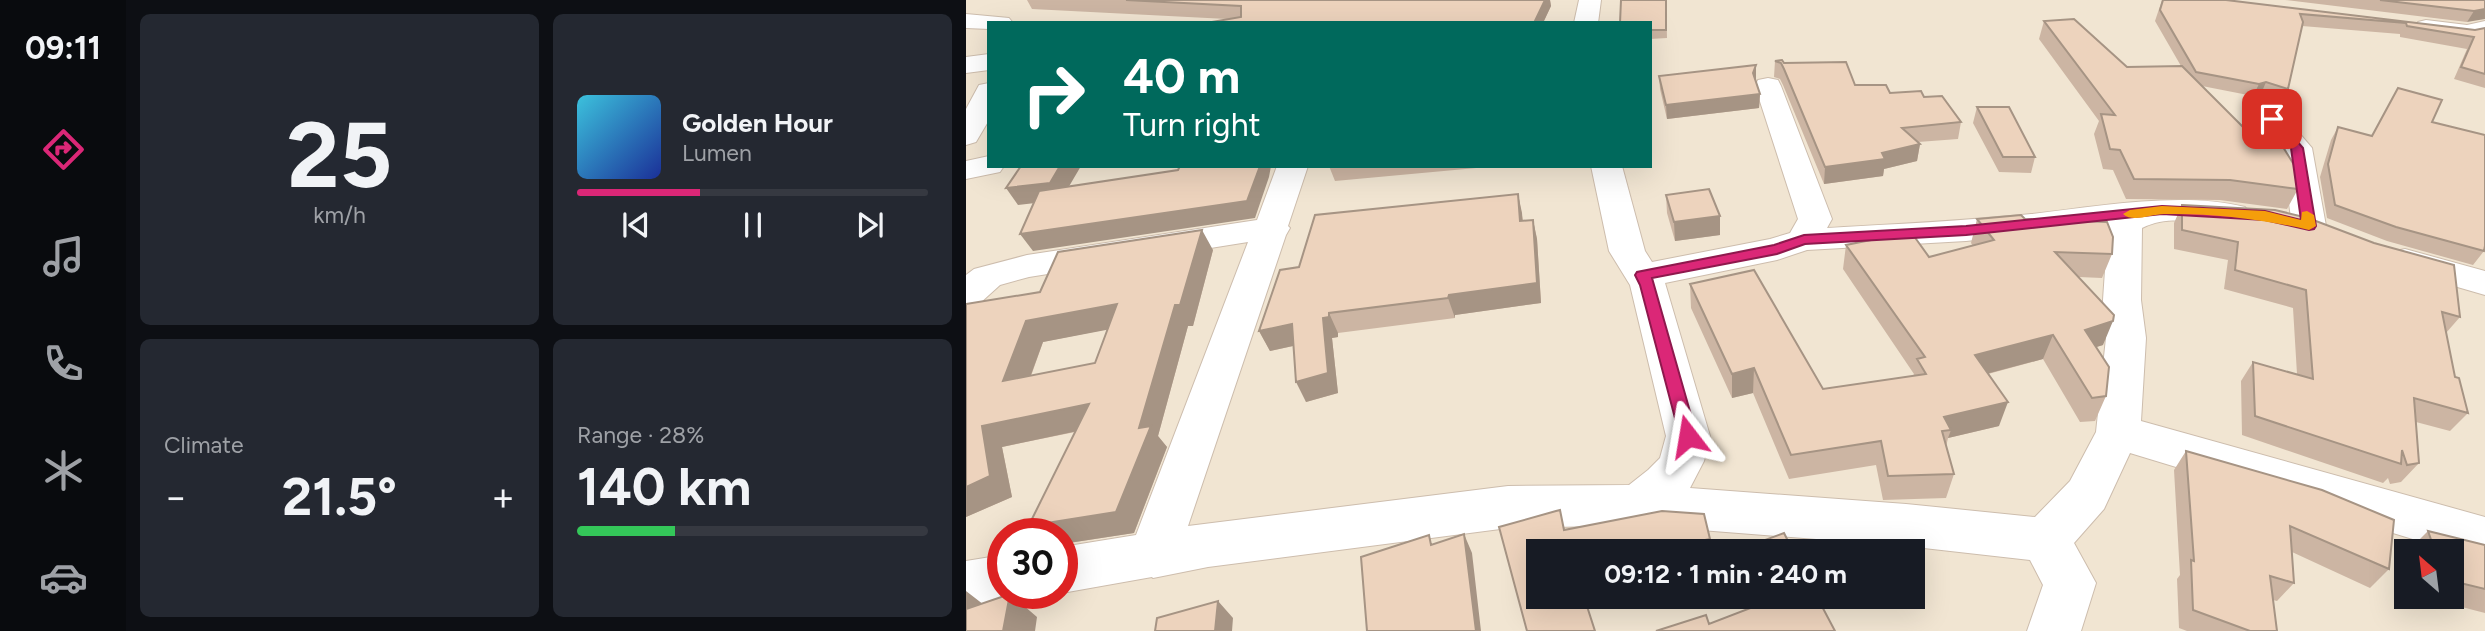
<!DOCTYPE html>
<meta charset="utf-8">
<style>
body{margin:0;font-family:Figtree,sans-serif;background:#242831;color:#f1f3f6;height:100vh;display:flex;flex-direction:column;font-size:26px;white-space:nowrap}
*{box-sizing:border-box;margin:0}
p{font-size:23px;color:#9ea1a6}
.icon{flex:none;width:38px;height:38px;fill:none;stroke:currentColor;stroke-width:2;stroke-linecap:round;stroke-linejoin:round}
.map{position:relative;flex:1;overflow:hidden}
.panel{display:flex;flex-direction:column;gap:14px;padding:14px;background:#0d0f14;width:840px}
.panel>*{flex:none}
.hud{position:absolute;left:21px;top:21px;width:665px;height:147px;border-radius:0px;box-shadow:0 7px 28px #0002;background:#00695c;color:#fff;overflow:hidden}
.needle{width:46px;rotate:332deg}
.controls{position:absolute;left:1428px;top:539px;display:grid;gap:14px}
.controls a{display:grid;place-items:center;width:70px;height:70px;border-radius:0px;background:#171b24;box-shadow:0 7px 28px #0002;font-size:35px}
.speed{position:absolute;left:21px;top:518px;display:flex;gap:14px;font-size:35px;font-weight:700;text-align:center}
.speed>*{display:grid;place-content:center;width:91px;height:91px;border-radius:50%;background:#171b24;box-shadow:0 7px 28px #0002;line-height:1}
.speed .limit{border:10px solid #d22;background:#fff;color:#111}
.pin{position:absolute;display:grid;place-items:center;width:60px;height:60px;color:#fff;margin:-30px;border-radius:14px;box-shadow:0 4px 10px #0006}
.me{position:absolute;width:77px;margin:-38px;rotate:346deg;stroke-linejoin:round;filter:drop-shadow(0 0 5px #0008)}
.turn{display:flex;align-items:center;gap:24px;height:147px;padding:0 21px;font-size:32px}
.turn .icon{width:91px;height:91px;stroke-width:2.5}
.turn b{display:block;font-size:49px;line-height:60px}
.big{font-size:52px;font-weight:700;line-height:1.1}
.panel .tile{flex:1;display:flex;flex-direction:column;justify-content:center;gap:10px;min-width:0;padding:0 24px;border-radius:10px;background:#242831}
.panel .dial{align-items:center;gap:0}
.dial b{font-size:91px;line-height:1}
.song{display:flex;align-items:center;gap:21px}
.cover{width:84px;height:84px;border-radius:10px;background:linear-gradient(135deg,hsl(190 70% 55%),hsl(230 70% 35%))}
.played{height:7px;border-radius:4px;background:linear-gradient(90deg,#db2777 35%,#363941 35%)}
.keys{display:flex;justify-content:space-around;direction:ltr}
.heat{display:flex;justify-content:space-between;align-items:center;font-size:38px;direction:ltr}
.charge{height:10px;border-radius:5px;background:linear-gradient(90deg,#34c759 28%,#363941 0)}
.panel .tiles{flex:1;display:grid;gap:14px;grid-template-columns:repeat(2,1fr)}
.trip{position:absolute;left:560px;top:539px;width:399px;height:70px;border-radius:0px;background:#171b24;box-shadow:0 7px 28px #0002;font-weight:700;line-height:70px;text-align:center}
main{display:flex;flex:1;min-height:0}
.tab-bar{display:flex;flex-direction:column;width:126px;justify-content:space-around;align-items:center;background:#090b0e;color:#9ea1a6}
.tab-bar .icon{width:49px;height:49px}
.tab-bar .current{color:#db2777}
.tab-bar b{font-size:32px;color:#f1f3f6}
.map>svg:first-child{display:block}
.residential{fill:#f1e5d2;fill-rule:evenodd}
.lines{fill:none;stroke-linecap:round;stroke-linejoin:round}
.minor-casing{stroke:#cdbdad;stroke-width:2}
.minor{fill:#fff;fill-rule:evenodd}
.wall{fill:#ccb5a3;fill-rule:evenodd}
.shaded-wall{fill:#a69484}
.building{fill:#edd3bd;stroke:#a69484;stroke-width:2;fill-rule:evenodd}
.route{fill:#db2777;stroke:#8e194d;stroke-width:2}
.slow{fill:#f59e0b}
</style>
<main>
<nav class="tab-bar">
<b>09:11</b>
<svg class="icon current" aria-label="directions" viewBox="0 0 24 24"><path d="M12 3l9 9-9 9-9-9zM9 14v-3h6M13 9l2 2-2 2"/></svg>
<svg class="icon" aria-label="music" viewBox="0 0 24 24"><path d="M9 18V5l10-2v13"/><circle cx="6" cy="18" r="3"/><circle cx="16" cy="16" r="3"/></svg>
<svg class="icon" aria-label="phone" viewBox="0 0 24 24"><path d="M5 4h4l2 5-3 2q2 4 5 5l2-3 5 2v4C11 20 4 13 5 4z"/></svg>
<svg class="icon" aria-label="climate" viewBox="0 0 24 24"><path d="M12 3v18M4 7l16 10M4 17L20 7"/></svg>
<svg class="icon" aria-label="car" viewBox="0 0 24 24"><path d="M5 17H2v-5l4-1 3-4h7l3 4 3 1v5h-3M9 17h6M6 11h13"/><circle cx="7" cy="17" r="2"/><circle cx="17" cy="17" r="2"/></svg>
</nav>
<section class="panel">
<div class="tiles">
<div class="tile dial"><b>25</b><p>km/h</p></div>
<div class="tile">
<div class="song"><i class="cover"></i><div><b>Golden Hour</b><p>Lumen</p></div></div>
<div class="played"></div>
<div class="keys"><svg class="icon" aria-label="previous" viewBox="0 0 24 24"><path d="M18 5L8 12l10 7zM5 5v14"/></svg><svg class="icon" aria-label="pause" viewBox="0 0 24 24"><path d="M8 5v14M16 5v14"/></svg><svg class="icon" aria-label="next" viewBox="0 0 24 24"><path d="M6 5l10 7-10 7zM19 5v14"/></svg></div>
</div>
<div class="tile"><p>Climate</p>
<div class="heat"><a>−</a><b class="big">21.5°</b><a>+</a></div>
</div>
<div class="tile"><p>Range · 28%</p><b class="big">140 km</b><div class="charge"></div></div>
</div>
</section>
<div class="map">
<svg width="1519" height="631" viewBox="0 0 1519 631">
<rect width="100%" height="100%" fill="#faf3e3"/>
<path class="residential" d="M0,0H1519V631H0ZM23,23H684V166H23ZM37,534H96V593H37ZM572,551H947V597H572ZM1440,551H1486V597H1440Z"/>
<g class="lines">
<defs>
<path id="minor" d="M613,0H635L632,23H608Z
M0,14L43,18L47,23H23V29L0,28Z
M1460,20L1501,25L1519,21V35L1501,39L1452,32L1448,27L1452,22Z
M23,54V70L0,73V57Z
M802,78L812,80L815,86L866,219L861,228C929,224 997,221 1065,214C1131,207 1214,191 1279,207L1284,214L1279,221C1245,229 1209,211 1176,228L1175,300L1180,338L1175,421L1519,517V561L1164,453L1138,509L1108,543L1130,583L1115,631H1061L1077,585L1064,560L940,546L671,525L542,528L242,567L187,578L186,577L96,593V547L170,535L282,242L63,277L34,285L13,304L0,307V275L8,269L61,255L291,220L311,166H342L322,226L324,228L320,235L222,526L542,486L663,485L682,470L694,458L700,436L664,285L643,251L625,166H656L679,251L686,262L804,239L824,233L832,219L789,86L792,80ZM1142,226L1137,300L1140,338L1130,432L1104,481L1069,517L940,504L724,488L738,461L744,436L699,283L811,260L841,250L1000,241Z
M23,83V120L10,142L0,145V109L13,85Z
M1294,97L1304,99L1346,148L1360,226L1355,233L1343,236L1331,233L1326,226L1316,149L1280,105L1284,99Z
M23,156V166H38L34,172L0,179V161Z
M1439,249L1519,271V295L1426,268L1421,260L1426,252Z
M37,555V593H56L55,596L37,603L0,609V561Z"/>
</defs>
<use href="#minor" class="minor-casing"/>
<use href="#minor" class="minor"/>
</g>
<path class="wall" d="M61,0H584L585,6L577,23H240L261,19L66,9Z
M700,0L701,38L684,39V23Z
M1196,0H1260L1509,30L1519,28V88L1488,79L1501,49L1434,37V34L1336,26L1322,89L1315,101L1295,94L1287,96L1236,86L1332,189L1321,209L1254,200L1160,199L1147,170L1137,169L1128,134L1133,121L1073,39L1078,21L1161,67L1215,66L1189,21Z
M1319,0H1519L1501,22Z
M809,61L889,85L924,93L958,97L995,122L992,139L952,142L954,144L951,161L918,169L917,176L858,184L817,85L814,79L808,77Z
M790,65L789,80L794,94L793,108L701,119L694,89L693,76Z
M1432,88L1466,122L1518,251L1507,265L1421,241L1361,218L1354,177L1365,140L1372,127L1406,136Z
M1011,107L1069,157L1065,173L1033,172L1007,123Z
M363,166H532L369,181Z
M552,194L557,221L567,220L571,239L575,303L489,315V318L372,333V337L366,338L372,393L340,402L327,346L304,351L293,331L333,267Z
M700,195L754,235L709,241L701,213Z
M1216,205L1494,317L1480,333L1489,377L1502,413L1484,431L1450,422L1453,463L1435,482L1424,484L1422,478L1417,483L1276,435L1275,381L1287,362L1331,374L1327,308L1258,289L1262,260L1208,249V223Z
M1011,219H1059L1146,254L1136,278L1113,277L1137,345L1130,347L1140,396L1129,421L1114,422L1077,359L1022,374L1033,426L982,438L980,447L988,474L980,498L917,500L910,465L823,479L787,393L766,398L725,308L724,284L857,389L947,376L948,374L877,269L880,245L963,257L1007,246L1005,243Z
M247,250L227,326H222L192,436L201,447L168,533L96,544V534H65L61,529L109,432L36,447L46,497L0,517V304L74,292ZM142,329L129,363L65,376L77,342Z
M1220,451L1423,569L1404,588L1326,552L1328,583L1311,601L1307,600L1311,631H1221L1213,628L1211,579L1214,575L1208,470Z
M1462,531L1519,545V613L1457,597H1486V551H1443V550Z"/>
<path class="shaded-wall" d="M579,0H584L585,6L577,23H568Z
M1519,9V19L1501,22L1508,11Z
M790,65V79L787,87V73Z
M1300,82L1295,94L1287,96L1293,84Z
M794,94L793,108L701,119L700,105Z
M954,144L951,161L918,169L917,176L858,184L859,167Z
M94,166H115L95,200L52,205L40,188Z
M294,166H305L303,177L289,218L67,251L54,234Z
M552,194L556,213L558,240L554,221Z
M754,216V235L709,241L708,222Z
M567,220L571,239L575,303L489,315V318L482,298L483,295Z
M236,230L247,250L227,326H222L192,436L201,447L168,533L96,544V534H79L73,527L173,428L209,305Z
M151,304L166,325L77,342L55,402L37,381L60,321Z
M363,313L372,333V337L366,338L372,393L340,402L330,382L357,318Z
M1147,321L1137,345L1108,354L1119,330Z
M326,324L336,344L304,351L293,331Z
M1087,335L1077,359L1001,379L1009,355Z
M788,368L787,393L766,398V374Z
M1042,402L1033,426L982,438L985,430L978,417Z
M123,404L140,425L36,447L46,497L0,517V487L16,426Z
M498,534L506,553L515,631H510Z
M744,539V551H685Z
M0,591L22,608L0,629Z
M44,594L71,617L69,631H37Z
M252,601L267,618L266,631H249Z"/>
<path class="building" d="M160,0H579L568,23H240L275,17V6Z
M655,0H700V30H684V23H654Z
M1197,0H1260L1509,30L1519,28V74L1495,67L1508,37L1441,26L1440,23L1334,14L1337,22L1322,89L1300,82L1293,84L1230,72L1194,10Z
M1414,0H1519V9L1508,11Z
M1108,19L1161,67L1216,66L1295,145L1317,147L1330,168L1332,189L1264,180L1168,179L1154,150L1144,149L1135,114L1149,115L1078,21Z
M816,60L818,63L880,62L889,85H920L924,93L955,91L958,97L976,96L995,122L936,128L954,144L916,153L919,159L859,167L818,69L815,63L809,61Z
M790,65L787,73L794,94L700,105L693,76Z
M1432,88L1476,100L1466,122L1519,135V246L1518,251L1430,227L1369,205L1362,164L1372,127L1406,136Z
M1011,107H1043L1069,157H1037Z
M55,166H94L84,183L40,188Z
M214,166H294L281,201L54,234L73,191L212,170Z
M743,189L754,216L708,222L700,195Z
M552,194L554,221L567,220L571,283L483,295L482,298L363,313V317L357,318L362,373L330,382L326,324L293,331L314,270L333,267L349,215Z
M1216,205L1309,210L1342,218L1408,243L1488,265L1494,317L1476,312L1489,377L1493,378L1502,413L1448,398L1453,463L1441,465L1436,450L1435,464L1289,416L1287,362L1347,379L1340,290L1269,270L1272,242L1216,230Z
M1055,215L1059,219L1141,222L1147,237L1146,254L1089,252L1148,315L1147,321L1119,330L1143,367L1140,396L1126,398L1087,335L1009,355L1042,402L978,417L985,430L976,431L988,474L922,476L915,441L825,455L788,368L766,374L724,284L788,270L857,389L960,374L951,359L959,357L880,245L945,232L963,257L1028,240L1011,219Z
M236,230L214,305H209L173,428L185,426L150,512L75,524L73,527L61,529L123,404L16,426L24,476L0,487V304L74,292L92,252ZM151,304L129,363L37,381L60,321Z
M1220,451L1356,490L1428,520L1423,569L1324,526L1328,583L1304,576L1311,631H1284L1227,610L1225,560L1228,561Z
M594,510L598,530L696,511L738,514L744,539L685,551H572V597H618L629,631H561L533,527L590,511Z
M1462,531L1519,545V589L1486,581V551H1469Z
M818,533L827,551H791L788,544Z
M498,534L510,631H401L395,557L463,535L465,545Z
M44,594L37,631H0V609Z
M813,597H851L869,631H690L740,615L743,624Z
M252,601L249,631H189L191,618Z"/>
<path class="route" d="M1302,117H1310L1337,148L1350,226L1348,229L1343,230L1299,220L1196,214L1000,235L839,244L811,254L686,278L731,436L728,441L722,443L715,441L674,285L669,275L671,272L808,245L838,235L1000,226L1196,206L1299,211L1335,220L1325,148L1302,122Z"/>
<path class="slow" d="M1196,206L1299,211L1335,220L1336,212L1341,211L1348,215L1350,226L1343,230C1296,219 1247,213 1198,214C1185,214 1167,223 1157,214L1164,210Z"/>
</svg>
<div class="controls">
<a><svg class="needle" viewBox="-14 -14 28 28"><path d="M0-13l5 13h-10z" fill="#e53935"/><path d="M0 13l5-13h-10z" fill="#9ea1a6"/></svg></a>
</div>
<div class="speed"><div class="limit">30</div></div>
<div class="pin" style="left:1306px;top:119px;background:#d93025"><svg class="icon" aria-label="arrive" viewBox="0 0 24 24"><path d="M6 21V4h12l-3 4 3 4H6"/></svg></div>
<svg class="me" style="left:722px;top:436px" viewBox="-20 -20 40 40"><path d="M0-17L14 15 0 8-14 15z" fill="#db2777" stroke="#fff" stroke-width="4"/></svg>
<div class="trip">09:12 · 1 min · 240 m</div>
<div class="hud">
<div class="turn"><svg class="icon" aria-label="right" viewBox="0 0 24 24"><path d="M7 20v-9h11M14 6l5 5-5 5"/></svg><div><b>40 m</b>Turn right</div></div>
</div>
</div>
</main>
